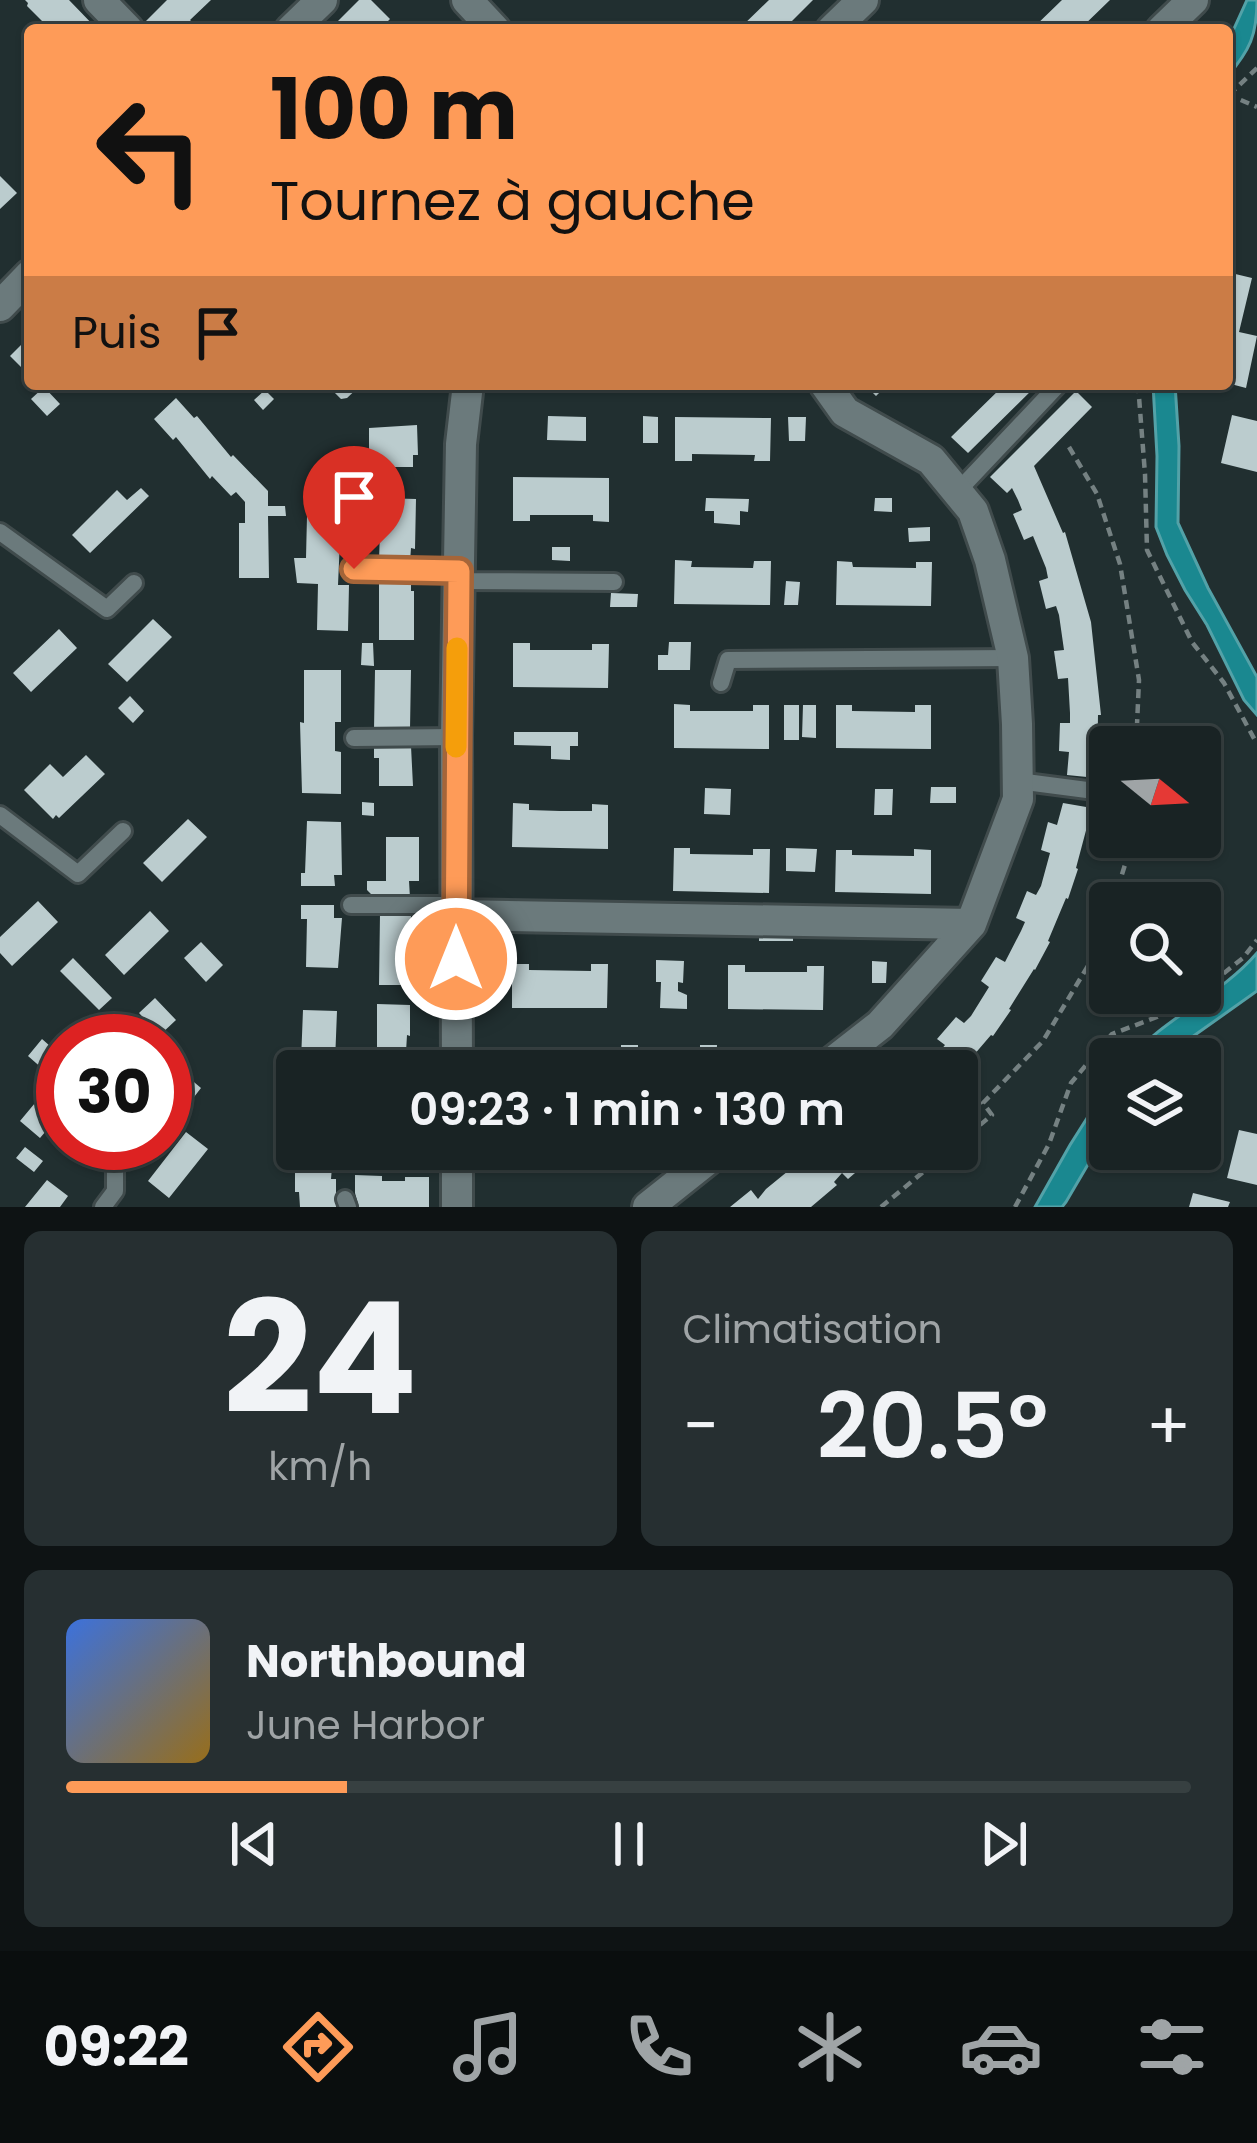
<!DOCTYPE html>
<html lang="fr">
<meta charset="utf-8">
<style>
body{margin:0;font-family:Poppins,sans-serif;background:#262f31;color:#f1f3f6;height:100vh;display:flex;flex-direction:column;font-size:45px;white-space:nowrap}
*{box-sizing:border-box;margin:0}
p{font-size:39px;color:#9fa4a6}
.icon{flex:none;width:66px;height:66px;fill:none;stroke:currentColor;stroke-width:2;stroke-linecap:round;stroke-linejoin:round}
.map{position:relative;height:1207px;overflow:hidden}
.details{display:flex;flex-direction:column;gap:24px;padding:24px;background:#0e1314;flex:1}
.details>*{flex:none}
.banner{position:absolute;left:24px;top:24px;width:1209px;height:366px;border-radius:12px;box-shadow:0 3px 9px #0004,0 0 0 3px #374041;background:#fe9b58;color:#111;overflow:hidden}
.needle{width:78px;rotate:108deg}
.tools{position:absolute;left:1089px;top:726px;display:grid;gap:24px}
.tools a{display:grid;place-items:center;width:132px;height:132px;border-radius:12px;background:#192324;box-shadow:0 3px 9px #0004,0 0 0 3px #374041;font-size:60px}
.speed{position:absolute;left:36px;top:1014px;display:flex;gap:24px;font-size:60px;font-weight:700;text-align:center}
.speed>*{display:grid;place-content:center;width:156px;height:156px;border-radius:50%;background:#192324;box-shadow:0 3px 9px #0004,0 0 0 3px #374041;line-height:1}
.speed .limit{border:18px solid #d22;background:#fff;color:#111}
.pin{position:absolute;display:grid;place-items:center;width:102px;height:102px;color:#fff;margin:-123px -51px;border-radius:50% 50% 50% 0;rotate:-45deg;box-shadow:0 0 12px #0007}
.pin .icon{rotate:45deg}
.me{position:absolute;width:132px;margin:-66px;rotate:0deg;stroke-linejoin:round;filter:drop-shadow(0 0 9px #0008)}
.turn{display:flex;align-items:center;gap:42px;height:252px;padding:0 48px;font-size:54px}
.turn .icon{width:156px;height:156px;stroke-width:2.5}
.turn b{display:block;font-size:84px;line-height:102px}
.then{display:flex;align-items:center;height:114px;padding:0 48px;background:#0003;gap:24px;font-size:45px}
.big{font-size:90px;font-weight:600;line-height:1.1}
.details .card{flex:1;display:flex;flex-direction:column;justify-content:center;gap:18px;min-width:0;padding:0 42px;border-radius:18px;background:#262f31}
.details .dial{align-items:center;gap:0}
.dial b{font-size:156px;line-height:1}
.song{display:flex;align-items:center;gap:36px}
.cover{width:144px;height:144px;border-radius:18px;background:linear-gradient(135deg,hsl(220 70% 55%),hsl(40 70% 35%))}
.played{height:12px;border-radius:6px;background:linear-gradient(90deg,#fe9b58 25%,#374041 25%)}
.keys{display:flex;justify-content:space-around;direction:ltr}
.heat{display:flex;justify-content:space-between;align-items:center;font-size:66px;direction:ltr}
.details .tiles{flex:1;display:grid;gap:24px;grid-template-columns:1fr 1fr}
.card:last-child{grid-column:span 2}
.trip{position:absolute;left:276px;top:1050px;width:702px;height:120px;border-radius:12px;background:#192324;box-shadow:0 3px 9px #0004,0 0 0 3px #374041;font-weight:600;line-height:120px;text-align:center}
.tab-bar{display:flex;height:192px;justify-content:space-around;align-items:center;background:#0a0e0e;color:#9fa4a6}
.tab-bar .icon{width:84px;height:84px}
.tab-bar .current{color:#fe9b58}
.tab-bar b{font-size:54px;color:#f1f3f6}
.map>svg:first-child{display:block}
.water{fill:#1a8890;stroke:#53a2a8;stroke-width:3}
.building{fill:#bbccce}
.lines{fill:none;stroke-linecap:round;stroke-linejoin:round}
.service-casing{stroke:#404b4c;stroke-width:22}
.minor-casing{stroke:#404b4c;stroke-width:36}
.path{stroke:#758182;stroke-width:4.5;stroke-dasharray:9 6;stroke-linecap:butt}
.service{stroke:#6b7a7c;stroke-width:16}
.minor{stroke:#6b7a7c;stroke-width:30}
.route-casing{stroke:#a56539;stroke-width:30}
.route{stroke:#fe9b58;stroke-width:21}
.slow{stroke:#f59e0b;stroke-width:21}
</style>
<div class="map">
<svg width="1257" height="1207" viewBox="0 0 1257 1207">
<rect width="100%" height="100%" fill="#212f30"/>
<path class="water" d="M1247,0H1257C1257,35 1250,50 1227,77V44Z
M1153,384H1175L1179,446L1178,523L1208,588L1257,677V715L1244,700L1207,625L1185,590L1167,555L1156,527L1157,456Z
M1257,953V991L1161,1059H1129C1166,1017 1221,995 1257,953Z
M1110,1082V1127L1066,1202L1062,1207H1035L1070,1145Z"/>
<path class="building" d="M25,0H69L98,30H51L27,6L28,3Z
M167,0H211L190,20L195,25L189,30H141L139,28Z
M359,0H371L390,19L379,30H343L336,23Z
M769,0H813L783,30H738Z
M1062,0H1110L1079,30H1031Z
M0,176L17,193L0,209Z
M1227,272L1252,278L1239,332L1257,336L1246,388L1227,383Z
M30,336V376L10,356Z
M316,384H362L347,398L341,399L330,388L325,392Z
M864,384H888L876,396Z
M1005,384H1038L968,453L951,437Z
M44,387L60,404L47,416L31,399Z
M265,390L274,399L263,410L254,400Z
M1076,391L1092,407L1034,466L1063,533L1065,532L1091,622L1101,715H1098L1097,778L1067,775L1069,752L1059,751L1060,723H1070V713L1068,678L1058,679L1054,651L1064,650L1059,615L1056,606L1046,609L1039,581L1048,578L1046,568L1033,536L1024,540L1013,514L1022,510L1018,500L1012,488L1007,493L990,477Z
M176,398L194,418L197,416L231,457L233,455L268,491V506H285L286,516H268L269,578H239V523H245V502L236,492L231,496L212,476L210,479L176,437L173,440L154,419Z
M1232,415L1257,421V472L1221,463Z
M548,416L586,417V441L547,440Z
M643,416L658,417V443H643Z
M675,417L771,418L770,461H754L755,455L692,454V461H675Z
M788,417H806L805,441H789Z
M417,425L418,455H413V467H377L376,454H369V428Z
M513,477L609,478V522L593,521V515H530V521H513Z
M141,488L149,496L90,553L72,535L117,490L127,500Z
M381,498L416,499L415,549L411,548L410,562L379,561Z
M706,498L749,499L748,512L740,511V525L714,523V511H705Z
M875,498H892V512L874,511Z
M307,516H341L338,585H349L348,631L317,630L318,584L297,583L294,558H306Z
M930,527V541L909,542L908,528Z
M552,547H570V561L552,560Z
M675,560L692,561L691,567L753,568L754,561H771L770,605L674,604Z
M837,561L852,562L853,567L916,568V562H932L931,606L836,605Z
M379,578H411V591H414V640H379Z
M786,581L800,582L798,605H784Z
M611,593L638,594L637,607H610Z
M153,619L172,637L127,682L108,664Z
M59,629L77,648L31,692L13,673Z
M669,642H691L690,670H658V655H668Z
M362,643H373L374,666L361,665Z
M513,643H530V650H592V644H609L608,688L513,687Z
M304,670H341V722H335V751L341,752V794L302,793L300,722L304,723Z
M375,670H411L410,729L374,730Z
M130,696L144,711L133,723L118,708Z
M674,704L690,705V711H753V705H769V749L674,748Z
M784,705H799V740H784Z
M803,705H816V738L802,737Z
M836,705H852V711L915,712V705H931V749L836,748Z
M514,732H578V746H570V760L551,759V746L514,745Z
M374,746H411L413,786H379V758H374Z
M86,755L105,774L59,818L56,815L53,819L24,790L50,764L63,777Z
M931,787H956V803H930Z
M705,788L731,789L730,815L704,814Z
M875,789H893L892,815H874Z
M362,802L374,803V816L362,815Z
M513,803L529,804V810L560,811H592V804L608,805V849L512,847Z
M1063,803L1092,808L1076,868L1078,869L1068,899L1066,898L1048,941L1050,942L1035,970L1034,969L1009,1009L1011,1010L993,1036L991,1035L961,1070L963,1072L957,1078V1071H940L931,1062L945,1045L937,1039L956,1017L964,1023L971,1016L989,987L981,981L996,957L1005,962L1021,931L1025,922L1016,918L1027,891L1036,895L1041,886L1050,853L1041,850L1048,822L1057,825Z
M188,819L207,837L162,882L143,863Z
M307,821L341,822L342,875H334L335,886H301V873H305Z
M386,837H419V881H409L410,898L374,897L367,890V881H386Z
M674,848H690V854L753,855V849H770L769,893L673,891Z
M786,848L817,849L815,872L786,871Z
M914,849L931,850V894L835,892L836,850H852V855L914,856Z
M38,901L58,922L12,966L0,953V937Z
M301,905H334V918H342L338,968L306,967L307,919H301Z
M150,911L169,931L124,975L105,955Z
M380,914H411V926H416L414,978H409V985H379Z
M759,927H793V941H759Z
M201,942L223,965L206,982L184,958Z
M73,958L112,998L99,1010L60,971Z
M656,960L684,961L683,983L678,982V991L687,995V1009L660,1008L661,982H656Z
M872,961L887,962L886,983H872Z
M512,964H529V970L591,971V964H608L607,1008H512Z
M728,965H745V972H807V966H824L823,1010L728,1009Z
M155,998L176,1020L160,1035L139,1013Z
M377,1004L410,1005V1036L407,1035L406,1052H377Z
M303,1010L337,1011L335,1062L301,1061Z
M42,1039L58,1053L44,1070L28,1056Z
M621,1045H638V1051H700V1045H717L716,1071H621Z
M514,1051L569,1053V1071H550V1067L536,1066V1071H514Z
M182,1072L201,1088L184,1110L165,1096Z
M297,1072V1085L281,1084L282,1073Z
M60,1073L63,1076V1111L40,1138L20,1121Z
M1239,1130L1257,1134V1185L1227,1178Z
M186,1132L208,1149L169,1198L148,1181Z
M25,1147L43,1161L34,1172L16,1158Z
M511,1149H607V1168L511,1167Z
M815,1149H883L848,1179L842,1173L834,1182L837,1185L811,1207H730L751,1190L758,1199L766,1189Z
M295,1166L332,1167L331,1179H336V1207H300L299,1192H295Z
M355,1175L382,1176V1181H405V1177H429V1207H359L355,1193Z
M47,1180L68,1196L60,1207H25Z
M1193,1193L1230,1202L1228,1207H1189Z"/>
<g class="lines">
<defs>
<path id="service" d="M957,492L1059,384
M0,532L107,609L134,583
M354,569L459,571
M459,581L614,582
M721,683L728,660L1013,658
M354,738L456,737
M1018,781L1110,793
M1200,803L1205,804
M0,815L78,874L123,831
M351,905H456
M345,1199L348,1207
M103,1207L115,1191V1143"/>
<path id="minor" d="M99,0L128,30
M467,0L495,30
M291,30L322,0
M832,30L863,0
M1162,30L1193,0
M0,306L30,275
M456,915L971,924
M457,1071L456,737L461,444L468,384
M821,1071L880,1025L971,924L1018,799L1017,724L1013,658L990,560L973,511L931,460L845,412L825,384
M457,1149V1207
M648,1207L721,1149"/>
</defs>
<use href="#service" class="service-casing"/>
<use href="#minor" class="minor-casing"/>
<path class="path" d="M1227,94L1257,107
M1229,95L1257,68
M1138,384L1145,474L1147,550L1192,642L1224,683L1257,744
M1069,447L1097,494L1120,564L1139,680L1136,747
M1113,903L1129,852L1130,837
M1200,992L1243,958L1257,940
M957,1144L992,1115L983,1103L1043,1041L1098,949L1110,911
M881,1207L951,1149
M1015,1207L1049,1144L1071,1083L1112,1034L1157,1017L1199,993"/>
<use href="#service" class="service"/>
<use href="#minor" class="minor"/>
</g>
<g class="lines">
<defs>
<path id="route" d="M354,569L459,571L456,959"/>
</defs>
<use href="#route" class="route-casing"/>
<use href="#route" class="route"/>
<path class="slow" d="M456,747L457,648"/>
</g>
</svg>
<div class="tools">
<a><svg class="needle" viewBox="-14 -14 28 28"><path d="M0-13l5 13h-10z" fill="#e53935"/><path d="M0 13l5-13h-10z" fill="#9fa4a6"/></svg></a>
<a><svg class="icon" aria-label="search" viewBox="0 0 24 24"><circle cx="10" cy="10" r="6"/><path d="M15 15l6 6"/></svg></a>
<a><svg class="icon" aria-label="layers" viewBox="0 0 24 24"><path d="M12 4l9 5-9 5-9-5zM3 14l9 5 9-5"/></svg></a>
</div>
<div class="speed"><div class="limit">30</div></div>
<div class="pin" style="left:354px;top:569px;background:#d93025"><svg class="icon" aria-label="arrive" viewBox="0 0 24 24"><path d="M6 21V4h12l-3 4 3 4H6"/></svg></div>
<svg class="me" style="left:456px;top:959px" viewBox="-20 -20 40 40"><circle r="17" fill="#fe9b58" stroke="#fff" stroke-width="3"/><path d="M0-11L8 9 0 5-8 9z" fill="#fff"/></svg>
<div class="trip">09:23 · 1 min · 130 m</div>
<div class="banner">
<div class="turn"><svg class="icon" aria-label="left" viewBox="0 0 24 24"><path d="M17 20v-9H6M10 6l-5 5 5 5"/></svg><div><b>100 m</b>Tournez à gauche</div></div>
<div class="then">Puis<svg class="icon" aria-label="arrive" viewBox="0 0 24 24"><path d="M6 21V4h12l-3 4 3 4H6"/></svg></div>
</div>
</div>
<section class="details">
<div class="tiles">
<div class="card dial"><b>24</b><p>km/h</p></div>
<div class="card"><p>Climatisation</p>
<div class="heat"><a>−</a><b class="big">20.5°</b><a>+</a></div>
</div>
<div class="card">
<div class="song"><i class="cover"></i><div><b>Northbound</b><p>June Harbor</p></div></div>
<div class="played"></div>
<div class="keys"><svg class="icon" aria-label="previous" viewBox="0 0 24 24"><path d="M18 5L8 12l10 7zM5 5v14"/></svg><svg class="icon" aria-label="pause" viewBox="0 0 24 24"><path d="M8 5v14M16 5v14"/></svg><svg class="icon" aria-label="next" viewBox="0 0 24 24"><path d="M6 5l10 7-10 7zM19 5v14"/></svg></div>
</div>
</div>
</section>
<nav class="tab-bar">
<b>09:22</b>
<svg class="icon current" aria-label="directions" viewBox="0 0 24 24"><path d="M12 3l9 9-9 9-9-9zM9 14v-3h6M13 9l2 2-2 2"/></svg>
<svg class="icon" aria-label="music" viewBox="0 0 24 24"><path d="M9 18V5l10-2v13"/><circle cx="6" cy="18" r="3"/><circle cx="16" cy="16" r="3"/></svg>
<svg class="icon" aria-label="phone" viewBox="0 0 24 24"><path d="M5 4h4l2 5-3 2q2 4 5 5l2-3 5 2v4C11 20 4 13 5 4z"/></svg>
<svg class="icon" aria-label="climate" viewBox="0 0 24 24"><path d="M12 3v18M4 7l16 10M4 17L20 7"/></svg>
<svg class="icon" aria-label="car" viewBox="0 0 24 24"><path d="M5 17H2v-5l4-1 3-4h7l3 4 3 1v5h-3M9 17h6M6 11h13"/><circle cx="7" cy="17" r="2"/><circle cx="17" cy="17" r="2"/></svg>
<svg class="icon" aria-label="filters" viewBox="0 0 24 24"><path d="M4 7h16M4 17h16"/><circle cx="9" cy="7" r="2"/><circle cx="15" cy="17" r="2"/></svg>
</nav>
